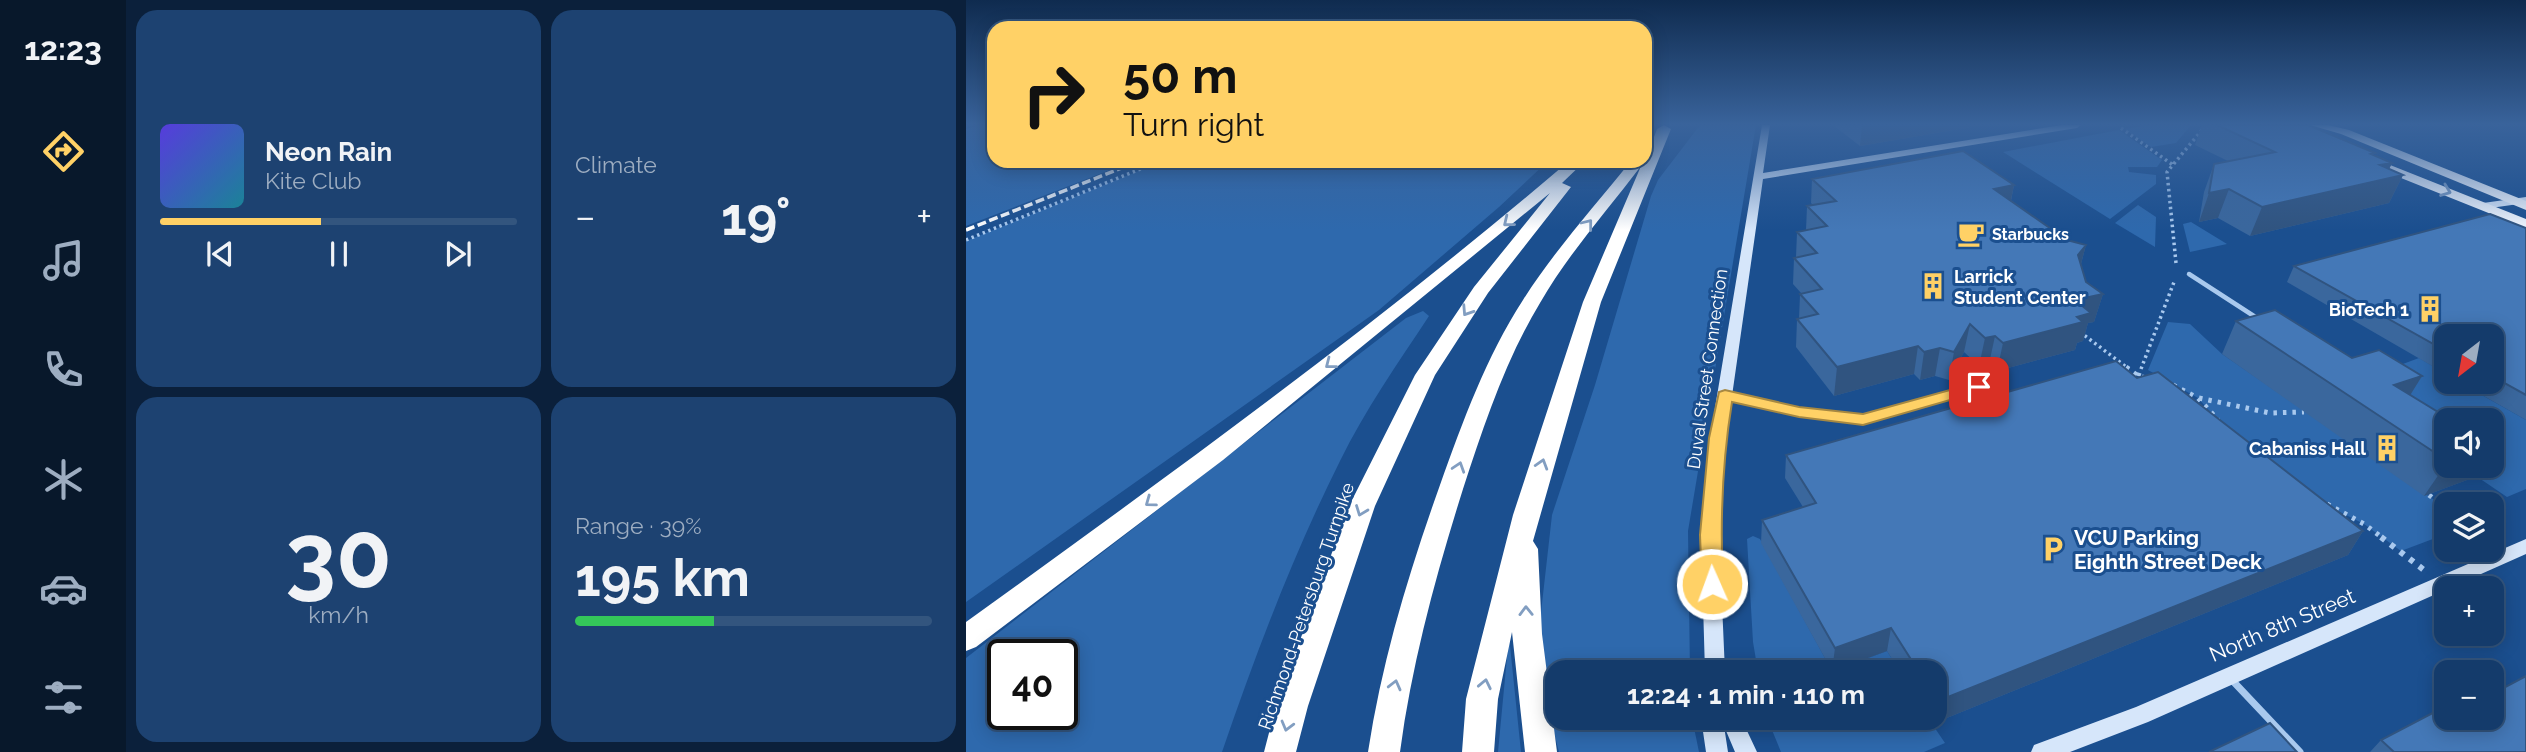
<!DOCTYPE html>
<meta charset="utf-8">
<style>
body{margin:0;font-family:Raleway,sans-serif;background:#1d4271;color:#f1f3f6;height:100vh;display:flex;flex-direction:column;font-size:26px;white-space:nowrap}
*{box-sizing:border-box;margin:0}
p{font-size:23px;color:#9dadc1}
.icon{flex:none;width:38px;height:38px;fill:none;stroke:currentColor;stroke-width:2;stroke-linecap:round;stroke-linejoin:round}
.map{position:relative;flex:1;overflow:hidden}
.panel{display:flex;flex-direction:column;gap:10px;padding:10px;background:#0b203b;width:840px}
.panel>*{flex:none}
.hud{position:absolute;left:21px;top:21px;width:665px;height:147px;border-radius:21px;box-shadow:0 4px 18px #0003,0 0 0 2px #33557e;background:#ffd166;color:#111;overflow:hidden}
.needle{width:46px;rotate:211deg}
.tools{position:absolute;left:1468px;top:324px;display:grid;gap:14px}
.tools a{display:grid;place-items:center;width:70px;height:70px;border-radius:14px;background:#143b6b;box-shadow:0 4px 18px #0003,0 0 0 2px #33557e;font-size:35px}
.speed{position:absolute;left:21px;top:639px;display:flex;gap:14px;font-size:35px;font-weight:700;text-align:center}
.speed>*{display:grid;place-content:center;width:91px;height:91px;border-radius:50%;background:#143b6b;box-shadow:0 4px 18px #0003,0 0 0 2px #33557e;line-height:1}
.speed .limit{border:4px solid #111;border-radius:10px;background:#fff;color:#111}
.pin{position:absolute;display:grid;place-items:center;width:60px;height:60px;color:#fff;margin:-30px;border-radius:14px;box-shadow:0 4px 10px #0006}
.me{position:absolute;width:77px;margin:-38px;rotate:358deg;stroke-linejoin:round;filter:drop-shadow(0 0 5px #0008)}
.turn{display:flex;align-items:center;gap:24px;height:147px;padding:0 21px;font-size:32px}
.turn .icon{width:91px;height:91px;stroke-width:2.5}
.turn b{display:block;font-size:49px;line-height:60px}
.big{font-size:52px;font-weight:700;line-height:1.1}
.panel .card{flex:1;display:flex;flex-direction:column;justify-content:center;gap:10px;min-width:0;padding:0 24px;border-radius:21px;background:#1d4271}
.panel .dial{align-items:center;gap:0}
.dial b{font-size:91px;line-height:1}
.song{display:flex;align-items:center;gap:21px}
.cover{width:84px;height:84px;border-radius:10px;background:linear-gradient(135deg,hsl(250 70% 55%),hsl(190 70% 35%))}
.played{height:7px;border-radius:4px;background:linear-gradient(90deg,#ffd166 45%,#33557e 45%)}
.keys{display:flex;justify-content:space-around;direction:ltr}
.heat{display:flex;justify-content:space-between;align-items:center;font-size:38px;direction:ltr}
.charge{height:10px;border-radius:5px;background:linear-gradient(90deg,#34c759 39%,#33557e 0)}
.panel .tiles{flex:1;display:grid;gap:10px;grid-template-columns:repeat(2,1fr)}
.trip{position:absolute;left:579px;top:660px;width:402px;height:70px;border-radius:21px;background:#143b6b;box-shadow:0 4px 18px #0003,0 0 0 2px #33557e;font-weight:700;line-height:70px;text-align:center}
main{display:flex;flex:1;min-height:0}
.menu{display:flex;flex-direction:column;width:126px;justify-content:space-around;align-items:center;background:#08182b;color:#9dadc1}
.menu .icon{width:49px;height:49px}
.menu .current{color:#ffd166}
.menu b{font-size:32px;color:#f1f3f6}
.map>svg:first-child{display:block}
.green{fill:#2e69ad;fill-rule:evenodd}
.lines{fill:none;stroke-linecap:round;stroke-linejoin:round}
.path-far2{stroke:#a9c9ee;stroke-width:3.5;stroke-dasharray:2.5 3.5;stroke-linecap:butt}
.path-far1{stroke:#a9c9ee;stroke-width:5;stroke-dasharray:3.5 6;stroke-linecap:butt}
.path{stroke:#a9c9ee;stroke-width:6;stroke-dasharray:5 7;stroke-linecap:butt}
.lane-far2{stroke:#a9c9ee;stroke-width:4.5}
.lane-far1{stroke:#a9c9ee;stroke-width:6}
.lane{stroke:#a9c9ee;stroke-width:7}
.secondary{fill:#d6e6fa;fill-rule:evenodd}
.primary{fill:#f0f6ff;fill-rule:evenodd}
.highway{fill:#fff;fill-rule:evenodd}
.rail{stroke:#fff;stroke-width:3.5;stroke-dasharray:9 3.5;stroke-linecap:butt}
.wall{fill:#3a679d}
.shaded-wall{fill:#305480}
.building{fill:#4478b7;stroke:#305480;stroke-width:2}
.oneway{stroke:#7b9ac1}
.oneway2{stroke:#829ec1}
.route{fill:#ffd166;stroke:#a68842;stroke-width:2}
.labels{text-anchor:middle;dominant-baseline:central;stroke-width:6;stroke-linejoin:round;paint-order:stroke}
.far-poi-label{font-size:16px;font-weight:bold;fill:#fff;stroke:#1b4f8f;text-anchor:start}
.poi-label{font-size:18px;font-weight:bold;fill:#fff;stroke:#1b4f8f;text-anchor:end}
.street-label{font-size:18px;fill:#fff;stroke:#1b4f8f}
.near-poi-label{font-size:21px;font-weight:bold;fill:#fff;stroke:#1b4f8f;text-anchor:start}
.near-street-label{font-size:21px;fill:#fff;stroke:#1b4f8f}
</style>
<main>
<nav class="menu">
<b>12:23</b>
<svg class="icon current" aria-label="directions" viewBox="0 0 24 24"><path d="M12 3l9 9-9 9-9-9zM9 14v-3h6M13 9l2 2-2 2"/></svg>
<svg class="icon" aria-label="music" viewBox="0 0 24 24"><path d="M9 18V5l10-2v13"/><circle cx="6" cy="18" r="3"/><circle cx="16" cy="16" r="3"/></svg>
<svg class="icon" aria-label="phone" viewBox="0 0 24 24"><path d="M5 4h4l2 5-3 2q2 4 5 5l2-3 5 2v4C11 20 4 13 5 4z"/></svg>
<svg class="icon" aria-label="climate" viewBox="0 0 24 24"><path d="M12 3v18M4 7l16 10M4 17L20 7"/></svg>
<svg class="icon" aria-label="car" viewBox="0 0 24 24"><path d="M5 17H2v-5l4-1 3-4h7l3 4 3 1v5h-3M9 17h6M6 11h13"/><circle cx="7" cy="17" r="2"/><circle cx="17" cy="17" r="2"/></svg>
<svg class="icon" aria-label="filters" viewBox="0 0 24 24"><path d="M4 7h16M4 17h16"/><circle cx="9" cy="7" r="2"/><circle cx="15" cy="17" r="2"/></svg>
</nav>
<section class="panel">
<div class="tiles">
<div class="card">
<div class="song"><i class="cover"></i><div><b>Neon Rain</b><p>Kite Club</p></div></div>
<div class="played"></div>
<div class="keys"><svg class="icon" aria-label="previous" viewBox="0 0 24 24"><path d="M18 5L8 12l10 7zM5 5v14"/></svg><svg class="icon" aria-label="pause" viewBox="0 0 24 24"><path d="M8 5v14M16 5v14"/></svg><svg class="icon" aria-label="next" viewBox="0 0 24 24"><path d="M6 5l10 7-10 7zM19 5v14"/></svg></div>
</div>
<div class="card"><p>Climate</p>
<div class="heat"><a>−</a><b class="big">19°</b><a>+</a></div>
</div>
<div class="card dial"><b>30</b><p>km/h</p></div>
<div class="card"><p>Range · 39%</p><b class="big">195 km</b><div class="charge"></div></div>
</div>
</section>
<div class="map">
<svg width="1560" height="752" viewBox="0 0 1560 752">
<rect width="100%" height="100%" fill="#1b4f8f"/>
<path class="green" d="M14,125H28V161H167L0,226V129Z
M734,125H790L722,531L724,672H592V718H726L733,752H593L579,697L573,630L586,515L629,385L685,196L692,180Z
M1182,125H1225L1210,143L1185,147L1159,129Z
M1153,130L1196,160L1191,167H1162L1163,172L1190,175V184L1144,219L1037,152Z
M197,161H582L533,207L413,310L0,602V241Z
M1172,205L1190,217L1189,247L1149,223Z
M1225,222L1261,244L1224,252L1217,224Z
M457,311L463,316C432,363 399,410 374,461C327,555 290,653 256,752H0V658L440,318ZM37,654H96V714H37Z
M1202,322L1224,324L1256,354L1480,508V534L1435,551L1398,524L1340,495L1254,423L1232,398L1182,370Z
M1453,358L1480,374V382H1493L1560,420V489L1541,497L1507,474L1497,478L1408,419L1391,381ZM1480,420H1526V466H1480Z
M787,536L794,539L866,671L921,651L934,672H792L787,642L781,539Z
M543,636L555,752H532Z
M801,718H962L979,743L958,752H815Z"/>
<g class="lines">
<path class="path-far2" d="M1155,128L1207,165
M0,240L194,161
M1210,263L1201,172L1240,125
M1114,332L1163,369
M1175,369L1208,282"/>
<path class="path-far1" d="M1160,367L1172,376L1181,378
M1172,376L1175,367
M1207,385L1232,398L1252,420
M1233,398L1304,413L1338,412
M1463,495L1480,508
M1361,504L1398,524L1418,539"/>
<path class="path" d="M1415,537L1458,570"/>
<path class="lane-far2" d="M1223,274L1294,320"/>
<path class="lane-far1" d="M759,395L833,412L897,419L1013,387"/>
<path class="lane" d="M1264,678L1334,752"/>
<path class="secondary" d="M796,125H804L797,173L1096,125H1115L1111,128L797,179L760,438L753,535L759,672H739L735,535L744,438Z
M1560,197V203L1517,209L1512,206L1517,203Z
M1560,539V554L1182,722L1104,752H1065L1068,745L1170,707Z
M735,718H775L791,752H769L758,726L762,752H740Z"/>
<path class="primary" d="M1344,125H1362L1383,130L1560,201V210L1375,134Z
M1404,157L1560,219V228L1400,164L1398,161Z"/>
<path class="highway" d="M698,125L705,129L635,302L567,541L572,549L576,634L591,752H559L546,632L532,699L528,752H496L500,699L547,515L617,302L675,166C641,211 602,254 574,303C539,361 518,425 497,489C470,575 446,662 434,752H402C416,660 443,572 474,485C497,421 520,357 557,300C588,251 628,207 665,161H679L691,129Z
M603,161H619L596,183L605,187L522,293L469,375L409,506L342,706L330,752H298L310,706L383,506L449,375L508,287L584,193L257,460L10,647L0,651V622C205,474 411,325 603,161Z"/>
<path class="rail" d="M0,230L173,161"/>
</g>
<path class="wall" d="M867,125H1017L894,146Z
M1236,125H1342L1426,163L1423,169L1437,175L1423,203L1284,236L1252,218L1233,222L1238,192L1248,164L1262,161L1229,145Z
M846,179L1048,185L1045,201L1101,240L1120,245L1115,264L1120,282L1137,294L1128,322L1122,323L1117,341L1111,343L1109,350L1031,371L1023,364L1013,366L998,352L983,380L969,376L954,380L948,374L868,396L830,347L831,319H833L834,294L835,293L827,284L828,258L830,257L831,232L840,230L841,206L847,205L845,203Z
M1560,228V420L1493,382H1526V336H1480V374L1321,282L1328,266Z
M1270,321L1386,358L1456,376L1444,395L1480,420V466H1511L1501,480L1458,496L1256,354Z
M1171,378L1397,531L1382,555L966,724L962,718H970V672H934L921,651L866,671L795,543L796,520L837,507L819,478L820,455Z
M1480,718L1560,752H1404L1415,740Z"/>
<path class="shaded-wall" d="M896,125H1017L894,146Z
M1426,163L1418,179L1437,175L1423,203L1284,236L1296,207L1414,165Z
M1048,185L1043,209L1028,189Z
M1263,189L1252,218L1233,222L1243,193Z
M1120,245L1113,271L1112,255Z
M1137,294L1128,322L1122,323L1117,341L1111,343L1109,350L1031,371L1037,343L1109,300Z
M1004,324L998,352L983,380L988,352Z
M1029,336L1023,364L1013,366L1019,338Z
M952,346L948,374L868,396L871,367Z
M974,348L969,376L954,380L958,352Z
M1456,376L1435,410L1428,385Z
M1480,464V466H1511L1501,480L1458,496Z
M1397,531L1382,555L966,724L968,718H970V712L972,701Z
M925,628L921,651L866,671L869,648Z"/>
<path class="building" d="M1251,125H1342L1409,153L1405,154L1426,163L1414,165L1437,175L1296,207L1263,189L1243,193L1248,164L1309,152Z
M997,151L1048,185L1028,189L1101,240L1120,245L1112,255L1120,282L1137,294L1109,300L1125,313L1111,317L1117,322L1037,343L1029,336L1019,338L1004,324L988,352L974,348L958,352L952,346L871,367L831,319L852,314L834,294L856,289L828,258L851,253L831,232L861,226L841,206L870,201L846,179Z
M1524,214L1560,228V395L1526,376V336H1480V351L1328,266Z
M1309,310L1386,358L1413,350L1456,376L1428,385L1485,420H1480V460L1270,321Z
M1150,361L1171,378L1192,372L1397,531L972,701L970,697V672H953L925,628L869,648L796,520L850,503L820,455Z
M1560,676V752H1428L1415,740L1480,706V718H1526V694Z
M1304,723L1331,752H1243Z"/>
<defs><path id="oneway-chevron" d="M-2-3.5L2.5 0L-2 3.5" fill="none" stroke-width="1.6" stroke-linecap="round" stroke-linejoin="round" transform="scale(1.75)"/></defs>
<use class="oneway" href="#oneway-chevron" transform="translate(1480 191) rotate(21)"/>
<g class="oneway2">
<use href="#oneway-chevron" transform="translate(542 222) rotate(141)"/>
<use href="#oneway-chevron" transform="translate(622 224) rotate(-52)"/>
<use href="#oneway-chevron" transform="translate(501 311) rotate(123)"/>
<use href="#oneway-chevron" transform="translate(364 364) rotate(142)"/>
<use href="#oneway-chevron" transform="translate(576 464) rotate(-73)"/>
<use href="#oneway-chevron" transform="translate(493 467) rotate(-72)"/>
<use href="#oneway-chevron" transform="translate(184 502) rotate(144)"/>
<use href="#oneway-chevron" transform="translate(395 511) rotate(111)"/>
<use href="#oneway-chevron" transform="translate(560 611) rotate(-91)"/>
<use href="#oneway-chevron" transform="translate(519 684) rotate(-78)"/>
<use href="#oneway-chevron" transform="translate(429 685) rotate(-76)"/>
<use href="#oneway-chevron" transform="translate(321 726) rotate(105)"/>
</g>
<linearGradient id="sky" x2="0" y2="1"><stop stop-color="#0f2b4f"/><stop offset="0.54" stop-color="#39639b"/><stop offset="1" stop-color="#39639b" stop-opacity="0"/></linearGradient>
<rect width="1560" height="230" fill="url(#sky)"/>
<path class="route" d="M1013,382L1019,383L1021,387L1019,390L897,425L833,417L766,402C756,463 754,523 757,584L754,590L746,593L739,590L736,584L734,535L743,438L753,392L759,390L833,407L897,414Z"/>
<defs>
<symbol id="cafe-bare" viewBox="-9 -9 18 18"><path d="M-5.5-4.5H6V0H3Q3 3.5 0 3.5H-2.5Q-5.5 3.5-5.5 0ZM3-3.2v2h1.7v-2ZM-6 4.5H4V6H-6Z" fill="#ffd166" stroke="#1b4f8f" stroke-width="2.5" paint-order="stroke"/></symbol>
<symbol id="building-bare" viewBox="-9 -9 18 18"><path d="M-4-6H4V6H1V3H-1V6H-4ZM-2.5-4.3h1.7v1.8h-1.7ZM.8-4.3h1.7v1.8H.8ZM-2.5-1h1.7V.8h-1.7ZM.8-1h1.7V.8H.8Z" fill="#ffd166" stroke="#1b4f8f" stroke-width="2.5" paint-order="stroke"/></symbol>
<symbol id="parking-bare" viewBox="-9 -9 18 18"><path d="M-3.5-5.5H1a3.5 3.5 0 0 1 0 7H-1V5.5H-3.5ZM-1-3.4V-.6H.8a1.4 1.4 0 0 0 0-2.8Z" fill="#ffd166" stroke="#1b4f8f" stroke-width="2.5" paint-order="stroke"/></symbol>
</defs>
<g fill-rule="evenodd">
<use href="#cafe-bare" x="986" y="215" width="38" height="38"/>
<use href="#building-bare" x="948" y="267" width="38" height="38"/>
<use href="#building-bare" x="1445" y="290" width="38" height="38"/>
<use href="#building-bare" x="1402" y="429" width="38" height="38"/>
<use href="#parking-bare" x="1068" y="530" width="38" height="38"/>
</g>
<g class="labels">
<g class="far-poi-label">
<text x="1026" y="234">Starbucks</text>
</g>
<g class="poi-label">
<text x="988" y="276" text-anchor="start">Larrick<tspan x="988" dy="21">Student Center</tspan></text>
<text x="1443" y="309">BioTech 1</text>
<text x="1400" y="448">Cabaniss Hall</text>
</g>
<g class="street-label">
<text transform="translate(741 369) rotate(-82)">Duval Street Connection</text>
<text transform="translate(340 606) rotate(-71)">Richmond-Petersburg Turnpike</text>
</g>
<g class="near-poi-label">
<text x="1108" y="537">VCU Parking<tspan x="1108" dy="24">Eighth Street Deck</tspan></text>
</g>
<g class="near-street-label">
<text transform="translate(1316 625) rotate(-23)">North 8th Street</text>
</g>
</g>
</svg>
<div class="tools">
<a><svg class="needle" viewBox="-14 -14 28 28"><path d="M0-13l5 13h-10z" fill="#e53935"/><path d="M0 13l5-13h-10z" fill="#9dadc1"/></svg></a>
<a><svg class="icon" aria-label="sound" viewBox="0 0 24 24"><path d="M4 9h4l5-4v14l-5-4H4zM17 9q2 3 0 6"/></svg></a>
<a><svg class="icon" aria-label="layers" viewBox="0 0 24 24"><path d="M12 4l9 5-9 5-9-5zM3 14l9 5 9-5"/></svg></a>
<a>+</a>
<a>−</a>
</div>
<div class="speed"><div class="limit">40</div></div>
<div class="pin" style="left:1013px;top:387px;background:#d93025"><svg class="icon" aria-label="arrive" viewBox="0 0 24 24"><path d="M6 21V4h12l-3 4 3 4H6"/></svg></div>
<svg class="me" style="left:746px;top:584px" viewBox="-20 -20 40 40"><circle r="17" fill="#ffd166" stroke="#fff" stroke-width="3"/><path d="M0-11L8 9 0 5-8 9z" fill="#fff"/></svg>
<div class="trip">12:24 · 1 min · 110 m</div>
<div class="hud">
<div class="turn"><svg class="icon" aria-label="right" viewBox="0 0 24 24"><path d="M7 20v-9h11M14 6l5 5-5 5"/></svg><div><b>50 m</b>Turn right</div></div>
</div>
</div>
</main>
